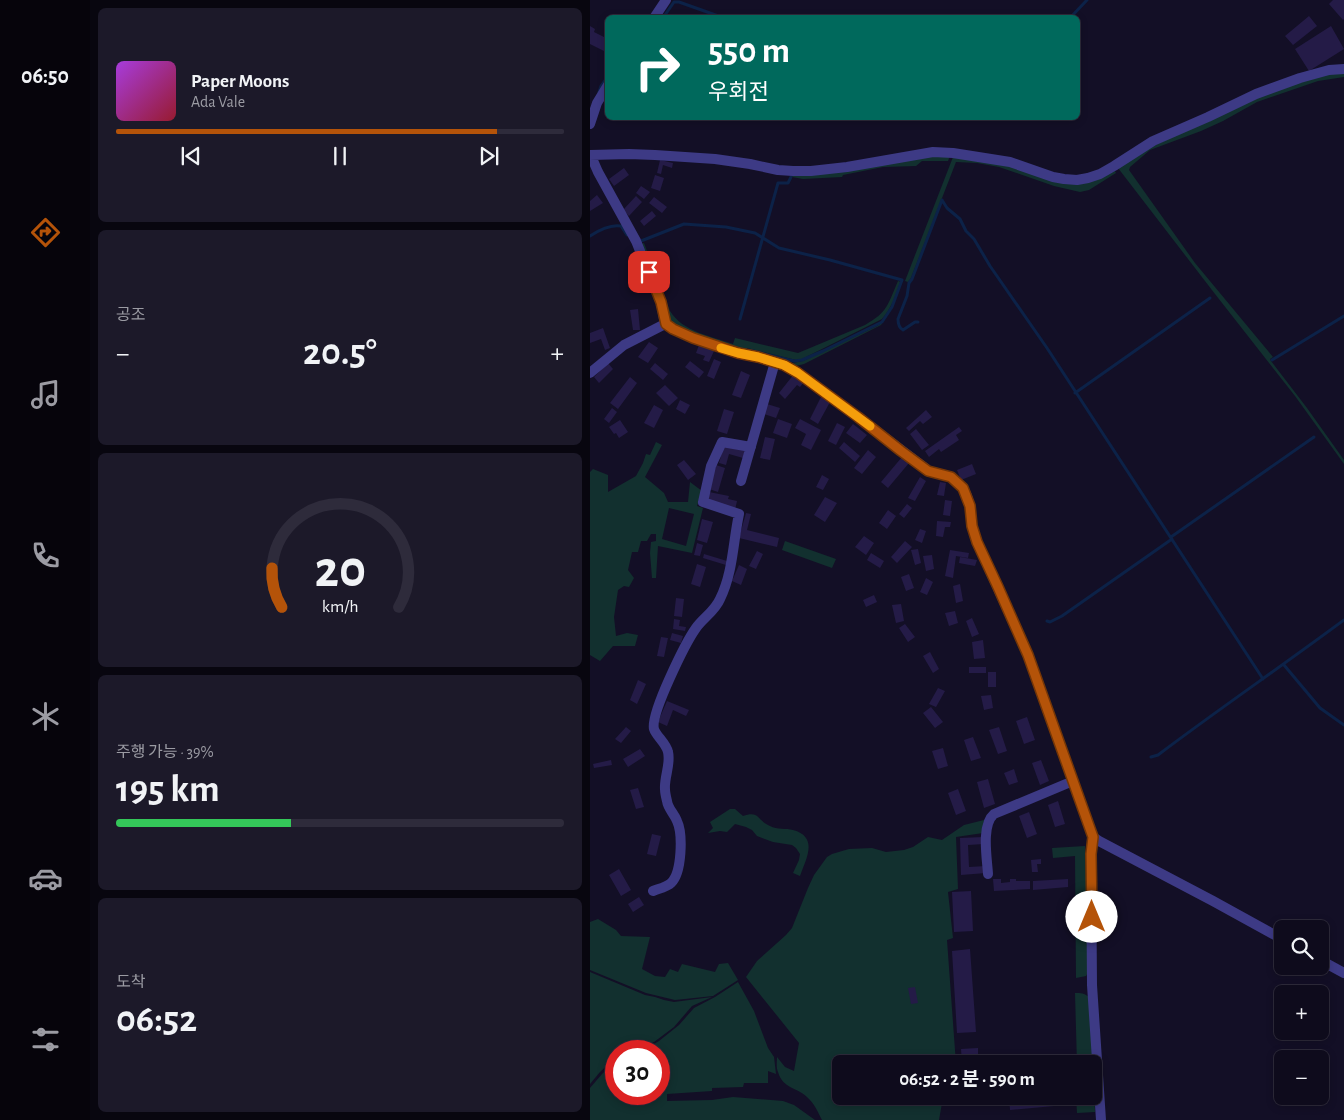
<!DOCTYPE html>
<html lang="ko">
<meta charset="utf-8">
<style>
body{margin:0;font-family:"Alegreya Sans","Noto Sans KR",sans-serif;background:#1c1929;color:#f1f3f6;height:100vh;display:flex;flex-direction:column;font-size:19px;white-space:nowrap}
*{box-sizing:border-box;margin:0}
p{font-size:16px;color:#9b9ba3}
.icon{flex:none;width:28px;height:28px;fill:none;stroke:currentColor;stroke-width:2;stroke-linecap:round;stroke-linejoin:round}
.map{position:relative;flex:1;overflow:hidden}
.details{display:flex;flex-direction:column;gap:8px;padding:8px;background:#08060f;width:500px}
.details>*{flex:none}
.top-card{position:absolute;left:15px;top:15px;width:475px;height:105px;border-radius:8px;box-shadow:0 2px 8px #0003,0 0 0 1px #2e2b3b;background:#00695c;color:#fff;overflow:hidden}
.buttons{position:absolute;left:684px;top:920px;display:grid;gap:10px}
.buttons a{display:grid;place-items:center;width:55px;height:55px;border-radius:8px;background:#0e0b1c;box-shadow:0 2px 8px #0003,0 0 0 1px #2e2b3b;font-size:25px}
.speed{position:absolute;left:15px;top:1040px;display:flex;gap:10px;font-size:25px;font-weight:700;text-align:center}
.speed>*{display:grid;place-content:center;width:65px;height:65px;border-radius:50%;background:#0e0b1c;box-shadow:0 2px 8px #0003,0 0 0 1px #2e2b3b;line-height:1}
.speed .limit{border:8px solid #d22;background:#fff;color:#111}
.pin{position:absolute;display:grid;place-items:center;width:42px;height:42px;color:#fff;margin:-21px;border-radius:10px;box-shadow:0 2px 8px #0006}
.me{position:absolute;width:55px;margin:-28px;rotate:0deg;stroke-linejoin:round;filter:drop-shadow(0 0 4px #0008)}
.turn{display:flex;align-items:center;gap:18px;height:105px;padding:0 20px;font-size:22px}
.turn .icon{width:65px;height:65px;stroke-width:2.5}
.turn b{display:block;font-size:35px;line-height:42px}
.big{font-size:38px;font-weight:700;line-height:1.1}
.details .tile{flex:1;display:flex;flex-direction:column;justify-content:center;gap:8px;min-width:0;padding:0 18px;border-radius:8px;background:#1c1929}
.details .dial{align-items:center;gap:0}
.dial svg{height:130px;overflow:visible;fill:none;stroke:#2e2b3b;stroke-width:7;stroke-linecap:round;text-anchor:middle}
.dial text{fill:#f1f3f6;stroke:none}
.song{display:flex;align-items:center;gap:15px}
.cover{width:60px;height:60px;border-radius:8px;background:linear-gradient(135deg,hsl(280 70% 55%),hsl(350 70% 35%))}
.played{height:5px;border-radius:2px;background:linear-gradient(90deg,#b45309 85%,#2e2b3b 85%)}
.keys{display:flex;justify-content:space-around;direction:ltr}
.heat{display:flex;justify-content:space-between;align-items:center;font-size:28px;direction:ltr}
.charge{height:8px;border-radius:4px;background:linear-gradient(90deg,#34c759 39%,#2e2b3b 0)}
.trip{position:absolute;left:242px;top:1055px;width:270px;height:50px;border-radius:8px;background:#0e0b1c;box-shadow:0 2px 8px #0003,0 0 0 1px #2e2b3b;font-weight:700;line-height:50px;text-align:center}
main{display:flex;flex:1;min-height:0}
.dock{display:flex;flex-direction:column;width:90px;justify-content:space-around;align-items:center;background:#06040b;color:#9b9ba3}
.dock .icon{width:35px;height:35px}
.dock .on{color:#b45309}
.dock b{font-size:22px;color:#f1f3f6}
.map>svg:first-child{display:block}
.green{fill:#12302f;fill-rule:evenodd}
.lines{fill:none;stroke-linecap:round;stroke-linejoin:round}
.stream{stroke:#0c2248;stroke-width:3}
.building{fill:#241b47}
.minor{stroke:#3d3a85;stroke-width:10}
.route-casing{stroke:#753606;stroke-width:12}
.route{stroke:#b45309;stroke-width:9}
.slow{stroke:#f59e0b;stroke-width:9}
</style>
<main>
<nav class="dock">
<b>06:50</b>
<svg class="icon on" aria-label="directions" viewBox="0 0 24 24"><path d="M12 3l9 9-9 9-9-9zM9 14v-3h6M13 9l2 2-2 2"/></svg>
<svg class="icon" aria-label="music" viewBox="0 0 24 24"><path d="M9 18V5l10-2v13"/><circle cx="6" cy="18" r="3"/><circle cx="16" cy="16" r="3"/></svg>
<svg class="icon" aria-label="phone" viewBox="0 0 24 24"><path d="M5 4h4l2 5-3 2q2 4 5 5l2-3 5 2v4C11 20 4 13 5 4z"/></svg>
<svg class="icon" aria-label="climate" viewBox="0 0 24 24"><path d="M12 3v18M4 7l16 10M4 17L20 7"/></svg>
<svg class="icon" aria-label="car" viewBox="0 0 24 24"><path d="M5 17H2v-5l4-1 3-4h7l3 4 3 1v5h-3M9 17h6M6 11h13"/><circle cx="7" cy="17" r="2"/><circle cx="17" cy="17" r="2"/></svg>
<svg class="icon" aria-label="filters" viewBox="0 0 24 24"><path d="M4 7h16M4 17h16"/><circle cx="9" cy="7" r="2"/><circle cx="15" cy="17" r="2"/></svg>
</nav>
<section class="details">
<div class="tile">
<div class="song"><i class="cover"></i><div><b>Paper Moons</b><p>Ada Vale</p></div></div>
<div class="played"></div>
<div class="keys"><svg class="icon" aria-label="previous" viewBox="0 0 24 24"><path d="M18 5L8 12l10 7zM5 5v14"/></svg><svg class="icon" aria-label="pause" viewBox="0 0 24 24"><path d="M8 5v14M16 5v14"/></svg><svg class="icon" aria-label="next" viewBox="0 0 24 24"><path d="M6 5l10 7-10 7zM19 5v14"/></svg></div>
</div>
<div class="tile"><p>공조</p>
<div class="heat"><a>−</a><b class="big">20.5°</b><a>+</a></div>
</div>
<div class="tile dial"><svg viewBox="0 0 100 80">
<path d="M14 69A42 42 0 1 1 86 69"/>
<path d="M14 69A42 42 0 0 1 8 45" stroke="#b45309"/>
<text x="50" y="56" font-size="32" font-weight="700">20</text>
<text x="50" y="72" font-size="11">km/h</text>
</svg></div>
<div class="tile"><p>주행 가능 · 39%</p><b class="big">195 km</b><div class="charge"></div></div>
<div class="tile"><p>도착</p><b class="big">06:52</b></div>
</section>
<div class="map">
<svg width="754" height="1120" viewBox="0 0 754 1120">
<rect width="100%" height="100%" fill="#130f26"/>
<path class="green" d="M754,72V77L728,81L667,102L633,121L611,131L560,150L540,167L539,170L605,263L683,357L680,359L681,361L717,408L754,460V464L705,396L625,294L528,168L545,155L662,98L718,78Z
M360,156L358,161H332L326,166L293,167L253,175L252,177L213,179L202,177L203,174L331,157Z
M363,157L419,164L468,181L525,171L526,173L499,190L490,192L464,186L409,167L387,163L366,162L321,278L318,282L315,281Z
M54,243L80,311C93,332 121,336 143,344L145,338L208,353L275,325C298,312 298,304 308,281L311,282C306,295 301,309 292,319L212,359L206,360L157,348V351L202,363L213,361L287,326L293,322L298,315L291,325L214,364L202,367L156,353L80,324L51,244Z
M66,442L72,445L55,477L74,493L78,502H98L100,482L112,491L107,506L113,508L102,553L68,546L66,578H62L60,553L61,542L66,541V534H61L57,541H51L48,552H42L38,570L44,578L39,587L34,586L28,590L24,617L26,636L37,633L48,635L45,646H23L10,661L0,655V472L3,469L18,475V492L46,476L53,463L56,454L60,455ZM79,508L104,514L96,546L72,539Z
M195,541L246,559L242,568L192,550Z
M140,809H145L153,816C170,810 167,821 180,826C187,830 196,828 203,830C229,837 216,859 210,876L203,873L209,860L210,854L206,848L202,845L183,842L167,836L162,830L156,827L145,824L137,832L130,831L118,833L123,828L120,822Z
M394,820L393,833L366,837L368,889L358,892L363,938L357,940L366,1064H251V1096H368V1104L352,1103L349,1120H232C228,1112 224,1103 217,1097C207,1087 193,1089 188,1072C186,1068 187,1061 187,1057L195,1067L204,1071L209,1043L156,977L167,961L196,935L202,928L218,888L224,875L237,857L242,854L259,849L282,848L296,852L314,850L323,847L338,837L352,840L374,825Z
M495,846L499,971L496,976L486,978L485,856L463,858L462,848Z
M8,919L26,930L31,936L60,937L52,969L65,976L75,977L80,969L88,972L92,964L125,972L129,964L138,963L148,980L123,996L85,1000L56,993L0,970V922Z
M0,972L55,995L65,997L74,1000L84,1002L122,997L102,1006L84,1027L64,1042L38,1051H26V1057L10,1072L0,1084Z
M148,982L164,1011L178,1048L184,1057L186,1074L178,1071V1083H154L153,1087L122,1088V1091L77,1094V1101L122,1100L143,1097L193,1101L204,1105L225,1120H0V1088L12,1074L26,1060V1094H69V1051H46L57,1048L69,1041L89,1025L104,1008L125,997Z
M485,993C491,993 494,993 499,997L503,1064H487Z
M504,1088L505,1112L487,1113L486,1096H504Z"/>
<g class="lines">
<path class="stream" d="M73,18L84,2H89L134,18
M480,18L497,0
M9,92L11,86L18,76
M352,200L357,208L370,219L376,231L384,239L400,266L457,348L673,679
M0,236C9,230 20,224 31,226L37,235
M51,241L94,224L136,227L165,233L189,248L240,260L312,280L302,307L292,322L233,351L212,360L204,361L159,350
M150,319L188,183H198L201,177
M328,322H325L313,330C309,328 308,324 308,319L317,296L319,283L322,279L352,200
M682,360L754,316
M485,393L620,298
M581,537L724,437
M457,621L460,622L472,616L582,539
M694,665L730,708L754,725
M561,757L568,755C629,709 692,666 754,620"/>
</g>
<path class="building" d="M743,0H754V19L753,20L739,4Z
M719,16L727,26L703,45L695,36Z
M0,26L5,29L4,32L18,39V53L0,44Z
M741,26L754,49L719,71L705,49Z
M70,160L83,163L82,168L73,165L71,174L67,173Z
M34,168L39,175L24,186L19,179Z
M65,175L74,178L70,191L61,188Z
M51,186L60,192L54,199L46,193Z
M7,195L13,203L0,211V201Z
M46,196L52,202L39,216L33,210Z
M64,197L77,207L72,213L59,203Z
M62,211L66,216L54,226L50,221Z
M48,309L50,330H43L40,310Z
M13,328L20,348L15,350L11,339L0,343V333Z
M59,342L68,348L58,363L48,357Z
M109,345L124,351L119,362L113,360L115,356L106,353Z
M124,359L131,362L124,379L117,376Z
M100,361L114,372L109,378L95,367Z
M18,363L23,369L9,383L4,377Z
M65,363L78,374L73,380L60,369Z
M151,371L160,375L151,398L142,395Z
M204,374L214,382L210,387L207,385L195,399L189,393Z
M40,377L47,383L28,409L20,403Z
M75,385L88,398L79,406L66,393Z
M231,397L240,402L228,424L220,419Z
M90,400L100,405L95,414L86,409Z
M177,404L190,408L186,418L174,414Z
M64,405L73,410L64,428L54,423Z
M22,408L27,412L19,423L14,419Z
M134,409L144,412L137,434L127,431Z
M336,410L342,417L333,424L330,421L319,431L316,428Z
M188,419L202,424L197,438L183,433Z
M210,419L231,430L221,450L211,445L216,434L205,428Z
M30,420L38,432L29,438L26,433L24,434L19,427Z
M247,423L255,427L246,445L238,441Z
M263,424L277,435L270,443L256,433Z
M369,427L372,431L366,435L369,440L351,452L349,449L339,457L335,451Z
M326,429L339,445L332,450L320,434Z
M175,437L185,439L180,460L170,458Z
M254,442L270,456L265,462L249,448Z
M134,445L155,450L153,458L139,454L136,465L129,463Z
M278,450L286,457L272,474L264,468Z
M312,457L319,463L298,488L291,482Z
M94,460L106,474L98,480L87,465Z
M382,464L386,474L371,480L367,470Z
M126,465L135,468L128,492L119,489Z
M232,475L239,479L233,490L226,487Z
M330,477L336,481L325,501L318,498Z
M350,482L356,483L354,496L347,495Z
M119,492L139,496L138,499L147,501L145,510L117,501Z
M235,497L247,503L235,522L224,515Z
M355,500L362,501L360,516L353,515Z
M317,504L322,508L314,518L309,514Z
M298,510L306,516L297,529L289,523Z
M156,513L161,514L157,530L189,538L187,547L149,538Z
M112,519L123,522L117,543L107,540Z
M347,521L361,522L360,527H355L353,537L346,536Z
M330,529L336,531L332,543L325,540Z
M274,536L284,543L276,555L265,547Z
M315,541L322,547L307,563L301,557Z
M107,543L113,545L110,556L104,555Z
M328,549L331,563L325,565L321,550Z
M360,550L379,553L378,558L366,556L363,578L355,576Z
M167,551L173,554L166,569L159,566Z
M281,553L294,561L290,568L277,560Z
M114,554L137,561L136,565L113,558Z
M342,555L344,569L336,571L333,556Z
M370,557L387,560L385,566L369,563Z
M107,564L116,567L110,587L101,584Z
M149,565L157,569L151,585L142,581Z
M319,574L324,588L316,591L311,577Z
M336,578L343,582L337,595L330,592Z
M370,584L373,601L366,603L363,586Z
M284,595L287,602L276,607L273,600Z
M86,598L94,599L92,617L84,616Z
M311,604L314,621L306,623L302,605Z
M365,611L368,623L359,626L355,613Z
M382,618L389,634L382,637L376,621Z
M84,619L90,620L89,626L96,627L95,631L83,629Z
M315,624L325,637L318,642L309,628Z
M82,633L93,636L91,643L80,640Z
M71,637L78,638L74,657L67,656Z
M393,640L395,658L384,659L382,642Z
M340,652L349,669L343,673L333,656Z
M379,667H396V673H379Z
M398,672H406V687H398Z
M48,680L56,684L47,704L40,700Z
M348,688L355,691L346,707L339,704Z
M401,695L403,708L394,710L391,696Z
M77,701L99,710L96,716L83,710L77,726L68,722Z
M341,707L353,722L345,728L333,713Z
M437,717L445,740L434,744L426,721Z
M36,727L41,731L31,743L25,739Z
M409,727L417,751L408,754L399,730Z
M383,737L391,758L381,761L374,740Z
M353,748L358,766L348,769L342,751Z
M50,749L55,756L38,767L33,759Z
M21,760L22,765L4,768L3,764Z
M451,760L459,781L450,785L442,763Z
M424,769L428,782L419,785L414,773Z
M398,779L405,804L394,808L387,782Z
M48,788L54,807L46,809L40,790Z
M368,789L376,811L366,815L358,793Z
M468,801L475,824L465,827L458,805Z
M439,812L447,834L437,838L429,816Z
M62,834L71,836L66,856L57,854Z
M393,837L394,844L378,845L379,867L396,866V873L371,875L370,838Z
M451,859V864H447L448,872H442L441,860Z
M29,869L41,890L31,896L19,875Z
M403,879H411V883L420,882V879H426V881H440V889L404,891Z
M478,879V887L443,890V881Z
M381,891L383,931L364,932L362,892Z
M49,897L54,905L43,912L38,904Z
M514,913V922H517V927H509V914Z
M380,949L386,1032L367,1033L362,951Z
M325,987L328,1003L321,1004L318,988Z
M388,1048V1064H372L371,1049Z
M419,1096H475V1105L420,1110Z"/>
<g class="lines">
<path class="minor" d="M64,18L76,0
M0,124L7,103L18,85
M0,155L39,154L65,155L125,159L160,164L188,170L203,171H221L257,167L343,152L363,153L420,162L463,177L474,179L487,180L498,178L510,174L524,166L563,141L618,117L666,94L710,78L739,70L754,69
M1,156L8,172L46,241L71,303L75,324L83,329L103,338L148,353L168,357L194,365L208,373L268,417L339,471L361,477L373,488L377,496L380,506L382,526L387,542L438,655L503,837L509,841L623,901L692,939
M0,373L34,345L75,324
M151,481L185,362
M503,837L501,854L502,985L511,1120
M398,874C397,858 391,825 404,814L483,781
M63,891C68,889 77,887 81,883C92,873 93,834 87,821C84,813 78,809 77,801C76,797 75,793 75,789C74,777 81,764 78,752C76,743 66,736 64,729C60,714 96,642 106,628C113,618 125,611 130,599C143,573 143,542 149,514L113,502L121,466L132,442L161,447
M730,960L754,973"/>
</g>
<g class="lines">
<defs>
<path id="route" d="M59,272L71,302L76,324L83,329L103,338L148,353L168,357L194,365L208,373L268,417L311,451L338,471L361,477L373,488L380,506L382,526L387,542L408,587L438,655L503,837L501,854L502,917"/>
</defs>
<use href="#route" class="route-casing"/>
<use href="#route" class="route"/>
<path class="slow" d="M131,348L148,353L168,357L194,365L208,373L280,426"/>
</g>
</svg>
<div class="buttons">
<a><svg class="icon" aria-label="search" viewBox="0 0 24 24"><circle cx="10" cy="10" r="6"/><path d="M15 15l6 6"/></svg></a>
<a>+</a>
<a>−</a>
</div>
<div class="speed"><div class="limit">30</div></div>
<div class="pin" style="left:59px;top:272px;background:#d93025"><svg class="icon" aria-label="arrive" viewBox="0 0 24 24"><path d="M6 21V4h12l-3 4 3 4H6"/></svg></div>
<svg class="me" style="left:502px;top:917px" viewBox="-20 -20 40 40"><circle r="19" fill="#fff"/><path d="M0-13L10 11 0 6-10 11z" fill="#b45309"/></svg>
<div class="trip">06:52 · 2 분 · 590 m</div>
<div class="top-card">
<div class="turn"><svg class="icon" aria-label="right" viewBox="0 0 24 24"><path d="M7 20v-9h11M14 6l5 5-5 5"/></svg><div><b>550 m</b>우회전</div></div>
</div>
</div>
</main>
